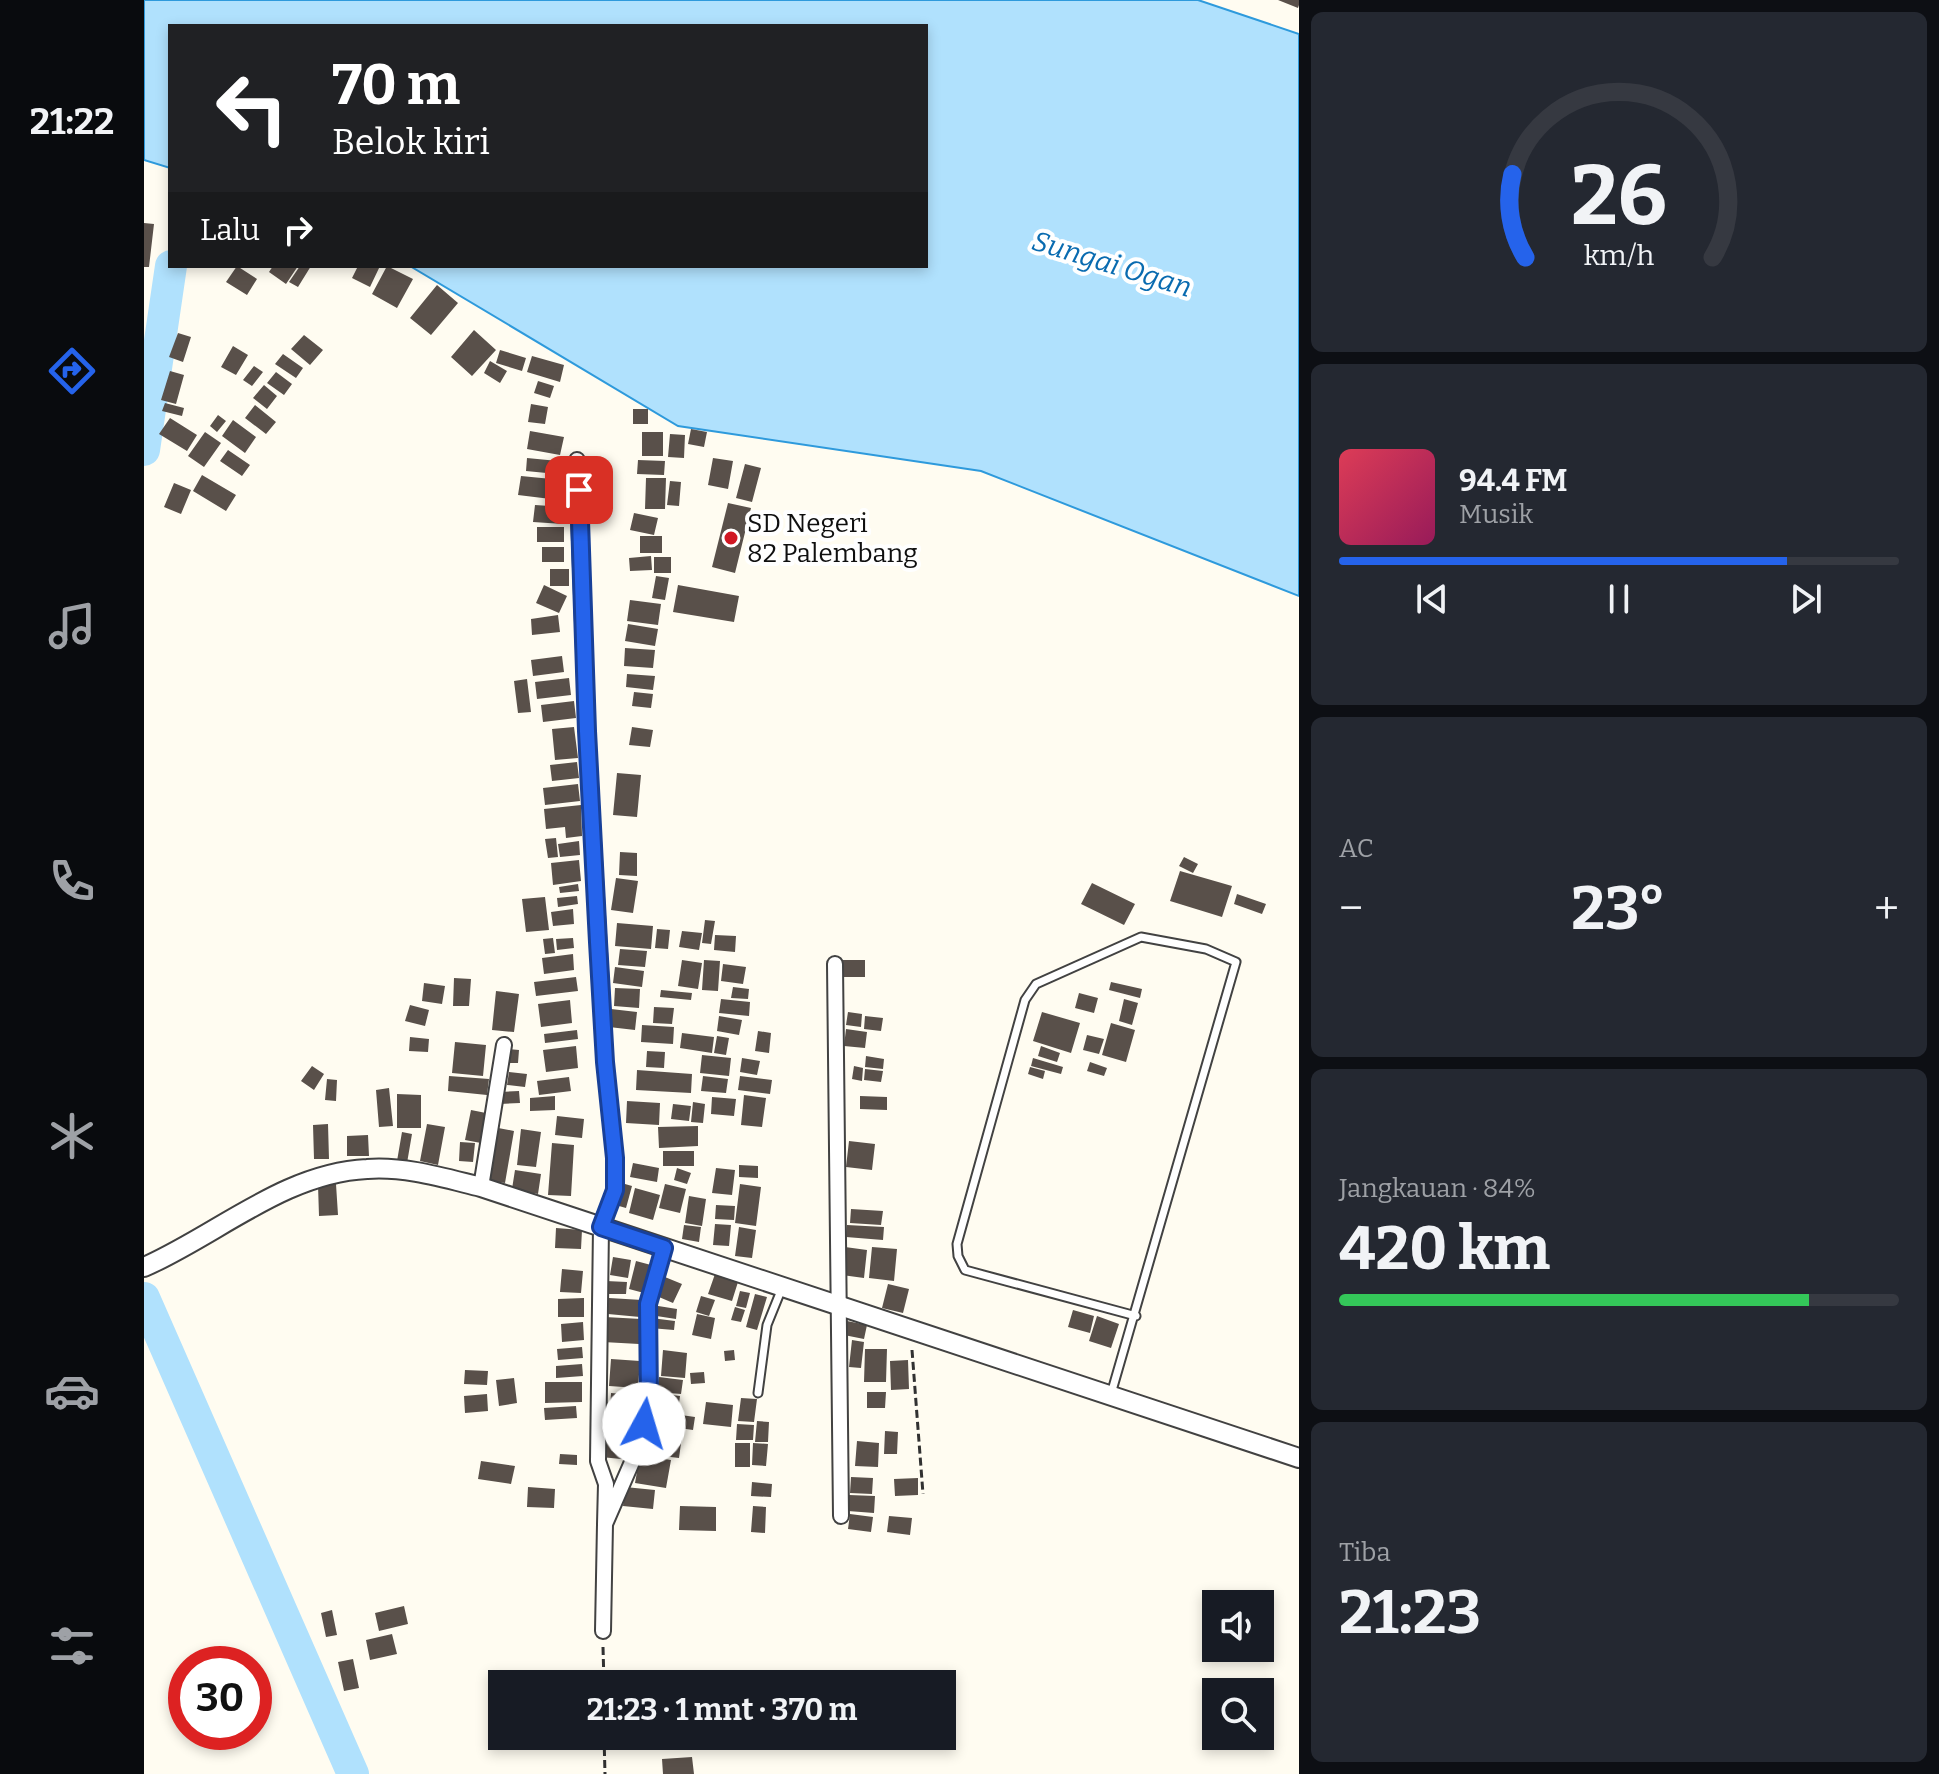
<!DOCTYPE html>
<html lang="id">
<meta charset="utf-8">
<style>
body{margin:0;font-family:Bitter,serif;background:#242831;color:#f1f3f6;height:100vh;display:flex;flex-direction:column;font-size:30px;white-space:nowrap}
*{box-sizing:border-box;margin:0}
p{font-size:26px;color:#9ea1a6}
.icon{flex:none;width:44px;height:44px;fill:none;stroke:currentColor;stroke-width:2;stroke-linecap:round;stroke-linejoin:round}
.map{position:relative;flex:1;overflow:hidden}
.drawer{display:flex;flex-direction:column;gap:12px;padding:12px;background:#0d0f14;width:640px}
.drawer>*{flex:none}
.banner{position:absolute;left:24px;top:24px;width:760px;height:244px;border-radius:0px;box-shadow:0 4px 12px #0003;background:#202124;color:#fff;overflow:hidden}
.controls{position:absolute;left:1058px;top:1590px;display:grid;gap:16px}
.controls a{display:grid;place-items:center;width:72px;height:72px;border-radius:0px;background:#171b24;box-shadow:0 4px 12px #0003;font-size:40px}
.speed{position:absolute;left:24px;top:1646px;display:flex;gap:16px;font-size:40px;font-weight:700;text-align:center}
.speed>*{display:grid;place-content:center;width:104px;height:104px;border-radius:50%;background:#171b24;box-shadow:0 4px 12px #0003;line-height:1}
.speed .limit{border:12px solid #d22;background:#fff;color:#111}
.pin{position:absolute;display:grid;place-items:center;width:68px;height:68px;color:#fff;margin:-34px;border-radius:16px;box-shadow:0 4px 12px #0006}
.me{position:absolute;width:88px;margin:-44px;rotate:6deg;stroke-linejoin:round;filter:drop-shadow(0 0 6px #0008)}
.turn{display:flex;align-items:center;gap:28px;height:168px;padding:0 32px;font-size:36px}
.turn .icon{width:104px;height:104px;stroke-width:2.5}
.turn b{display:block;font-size:56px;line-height:68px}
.then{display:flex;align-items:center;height:76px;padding:0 32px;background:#0003;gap:16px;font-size:30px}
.big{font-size:60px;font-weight:700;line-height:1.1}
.drawer .tile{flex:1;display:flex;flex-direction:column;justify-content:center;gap:12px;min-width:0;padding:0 28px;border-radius:12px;background:#242831}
.drawer .dial{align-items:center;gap:0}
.dial svg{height:208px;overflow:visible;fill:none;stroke:#363941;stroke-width:7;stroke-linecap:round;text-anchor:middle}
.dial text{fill:#f1f3f6;stroke:none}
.song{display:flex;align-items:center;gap:24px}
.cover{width:96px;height:96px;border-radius:12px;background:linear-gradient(135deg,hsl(350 70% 55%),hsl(330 70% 35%))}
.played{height:8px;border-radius:4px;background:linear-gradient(90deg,#2563eb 80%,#363941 80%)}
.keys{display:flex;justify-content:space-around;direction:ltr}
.heat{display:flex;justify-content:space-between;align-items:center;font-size:44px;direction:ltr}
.charge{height:12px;border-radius:6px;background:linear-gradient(90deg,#34c759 84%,#363941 0)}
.trip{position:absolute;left:344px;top:1670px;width:468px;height:80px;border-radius:0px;background:#171b24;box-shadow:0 4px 12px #0003;font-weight:700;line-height:80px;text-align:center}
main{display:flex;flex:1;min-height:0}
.tab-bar{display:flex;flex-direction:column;width:144px;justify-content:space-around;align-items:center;background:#090b0e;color:#9ea1a6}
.tab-bar .icon{width:56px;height:56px}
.tab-bar .current{color:#2563eb}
.tab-bar b{font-size:36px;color:#f1f3f6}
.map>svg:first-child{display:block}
.water{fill:#b0e1fd;stroke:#2e9adc;stroke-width:2}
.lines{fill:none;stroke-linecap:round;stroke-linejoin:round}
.river{stroke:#b0e1fd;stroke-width:32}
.building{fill:#59504a}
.service-casing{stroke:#424242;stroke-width:11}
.minor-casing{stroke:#424242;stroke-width:18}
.tertiary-casing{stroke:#424242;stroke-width:22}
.path{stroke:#313131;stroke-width:3;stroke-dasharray:8 4;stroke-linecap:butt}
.service{stroke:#fff;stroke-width:7}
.minor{stroke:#fff;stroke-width:14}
.tertiary{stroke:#fff;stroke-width:18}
.route-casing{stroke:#184099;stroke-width:20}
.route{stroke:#2563eb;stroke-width:14}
.poi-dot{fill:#d01723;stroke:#fff;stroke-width:3}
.labels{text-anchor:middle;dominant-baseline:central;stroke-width:8;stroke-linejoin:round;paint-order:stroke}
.poi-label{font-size:26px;fill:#0f0f0f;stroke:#fff;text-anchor:start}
.water-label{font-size:28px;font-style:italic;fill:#096bb0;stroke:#fff}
</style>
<main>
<nav class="tab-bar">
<b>21:22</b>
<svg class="icon current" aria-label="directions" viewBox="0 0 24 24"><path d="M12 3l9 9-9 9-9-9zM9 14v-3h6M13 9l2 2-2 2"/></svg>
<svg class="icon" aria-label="music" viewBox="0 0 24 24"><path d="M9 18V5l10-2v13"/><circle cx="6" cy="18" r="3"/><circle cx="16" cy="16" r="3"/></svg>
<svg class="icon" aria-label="phone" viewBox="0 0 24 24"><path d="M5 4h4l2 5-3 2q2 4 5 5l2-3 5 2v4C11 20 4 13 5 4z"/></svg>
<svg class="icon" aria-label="climate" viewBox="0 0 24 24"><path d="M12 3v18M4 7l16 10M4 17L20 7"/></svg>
<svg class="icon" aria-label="car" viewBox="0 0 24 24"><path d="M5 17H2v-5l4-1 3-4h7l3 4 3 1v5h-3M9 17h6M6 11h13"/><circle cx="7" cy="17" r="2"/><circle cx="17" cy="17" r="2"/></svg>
<svg class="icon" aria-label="filters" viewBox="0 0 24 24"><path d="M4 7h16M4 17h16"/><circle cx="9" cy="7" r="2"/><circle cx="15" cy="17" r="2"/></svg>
</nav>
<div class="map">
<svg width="1155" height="1774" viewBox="0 0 1155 1774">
<rect width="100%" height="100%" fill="#fffcf1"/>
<path class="water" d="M0,0H1054L1155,34V596L837,471L534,426L266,266H782V26H26V168L0,160Z"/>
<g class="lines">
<path class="river" d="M0,450L27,266
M0,1298L209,1774"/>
</g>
<path class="building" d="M1134,0H1155V5L1154,8Z
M0,223L10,224L5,267H0Z
M93,266L113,279L103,295L82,282Z
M129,266H154L142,284L125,272Z
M156,266H167L154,287L145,282Z
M214,266H236L226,287L208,278Z
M243,266L269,279L253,308L228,294Z
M293,285L314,303L287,335L266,318Z
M330,330L352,350L328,376L307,357Z
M34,333L47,337L39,362L25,357Z
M160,335L179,350L166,365L147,349Z
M89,346L104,355L92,375L77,367Z
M356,350L382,358L378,371L352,363Z
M139,354L159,368L152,378L131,364Z
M388,356L420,365L416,382L383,372Z
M346,361L363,371L356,383L340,373Z
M110,366L119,372L108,386L99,380Z
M26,371L40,375L32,404L17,400Z
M132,372L148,384L140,395L123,383Z
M394,381L410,386L406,398L390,393Z
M120,385L133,396L123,409L109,398Z
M21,403L40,408L38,416L18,411Z
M387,404L404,407L401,424L384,422Z
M111,405L132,422L122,434L101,418Z
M489,409H504V424H489Z
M74,415L82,421L73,432L66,426Z
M26,418L53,435L43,451L15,434Z
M89,420L112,437L101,453L78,436Z
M547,429L563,432L560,447L544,444Z
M386,431L420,437L416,455L383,449Z
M61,432L77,443L60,467L44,456Z
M498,432H519V456H498Z
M526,434L541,435L540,458L524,457Z
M84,450L106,465L98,476L76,461Z
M383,458L414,461L413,474L382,471Z
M569,458L589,461L584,489L564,485Z
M494,460L521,461L520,475L493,474Z
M601,464L617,468L608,502L592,498Z
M58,475L92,495L82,511L49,491Z
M377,476L418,480L415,500L374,495Z
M502,478H522L521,509H501Z
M526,481L537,482L535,506L523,505Z
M30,483L47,490L37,514L20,507Z
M584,503L607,508L591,573L568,567Z
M391,505L421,507L419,524L389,522Z
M490,513L514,518L510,535L486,530Z
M393,527H420V542H393Z
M496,536H518V553H496Z
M398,547H420V562H398Z
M507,556L508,570L486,571L485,558Z
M510,557H527V573H510Z
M406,569H425V586H406Z
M512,576L525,578L521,600L508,598Z
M400,585L423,596L415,613L392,603Z
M534,585L595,596L590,622L529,612Z
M486,600L517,604L514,625L483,621Z
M414,615L416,632L388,635L387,619Z
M484,624L514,629L511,646L481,641Z
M481,648L511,650L509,668L480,666Z
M418,656L420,672L389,676L387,660Z
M483,674L511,676L509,690L482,687Z
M425,678L427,695L393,699L391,682Z
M383,679L387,712L374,713L370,681Z
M490,692L509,694L507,708L488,706Z
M430,701L432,718L399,722L397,705Z
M430,727L434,758L411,760L408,729Z
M488,727L509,730L506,747L485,745Z
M433,762L435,778L408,781L406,765Z
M473,773L497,775L493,817L469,815Z
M434,784L436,801L401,805L399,788Z
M437,805L438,836L422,838L421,827L402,829L400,809Z
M412,838L414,857L404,858L401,839Z
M435,841L436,855L416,857L414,844Z
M476,852L493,853V876L475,875Z
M1040,857L1054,864L1049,873L1035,866Z
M435,860L437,881L409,885L407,863Z
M1036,871L1088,886L1078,917L1026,901Z
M472,878L494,881L489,913L467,910Z
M948,883L991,904L980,925L937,904Z
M434,884L435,891L416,893L415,887Z
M1093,894L1122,904L1118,914L1090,904Z
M433,896L434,904L414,907L413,898Z
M401,897L405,930L382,932L378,899Z
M429,909L430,924L409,926L407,912Z
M561,920L571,921L567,944L558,943Z
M473,923L509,926L507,949L471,946Z
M513,929L526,930L524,949L511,948Z
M538,931L558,933L555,950L535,947Z
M571,935L592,936L591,952L570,950Z
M409,938L411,953L401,954L399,939Z
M429,938L430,948L413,950L412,939Z
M476,949L503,951L501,967L474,965Z
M429,954L430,970L400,974L398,958Z
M538,960L558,963L554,989L534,986Z
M560,960L576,961L574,991L558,990Z
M697,960H721V977H697Z
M579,964L602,967L599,984L577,981Z
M471,967L500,971L498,987L469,983Z
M432,977L434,991L392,996L390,982Z
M310,978L327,979L325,1006H309Z
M967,982L998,989L996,998L965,990Z
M280,983L301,986L298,1004L278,1001Z
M589,987L605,989L604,999L587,998Z
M471,988L496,989L495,1008L470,1006Z
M517,990L548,993L547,1000L516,997Z
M352,991L375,994L370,1032L348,1030Z
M935,993L954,998L950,1013L931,1008Z
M577,999L606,1002L605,1016L575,1013Z
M980,999L994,1003L988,1025L975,1021Z
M426,1000L428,1023L397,1027L394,1004Z
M266,1005L285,1010L281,1026L261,1021Z
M510,1007L530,1008L528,1024L509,1023Z
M467,1009L493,1012L491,1030L465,1027Z
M704,1012L718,1014L717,1027L702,1025Z
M898,1012L936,1023L927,1053L889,1041Z
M575,1016L598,1020L595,1035L573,1031Z
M721,1016L739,1018L737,1031L720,1029Z
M967,1023L991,1030L982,1062L958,1055Z
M498,1025L530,1027L529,1044L497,1042Z
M702,1029L723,1032L721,1048L700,1046Z
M433,1030L434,1039L401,1043L400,1034Z
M614,1031L627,1033L625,1053L611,1051Z
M538,1033L570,1037L568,1053L536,1048Z
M943,1035L960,1039L955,1054L939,1050Z
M573,1036L585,1038L582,1055L570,1053Z
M266,1037L285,1039L284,1052L265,1051Z
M311,1042L342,1045L339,1076L308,1073Z
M432,1046L434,1068L402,1072L399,1050Z
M897,1046L916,1053L913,1062L894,1056Z
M364,1049L375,1050L374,1063H363Z
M503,1051L521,1052L520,1068L502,1067Z
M558,1055L587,1058L585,1076L556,1073Z
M722,1056L740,1059L739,1069L721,1067Z
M598,1058L616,1061L613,1075L596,1072Z
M889,1058L919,1067L917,1074L887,1066Z
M946,1062L963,1068L960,1076L943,1071Z
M168,1066L180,1074L170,1090L157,1081Z
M710,1066L719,1068L718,1081L708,1079Z
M886,1067L901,1071L899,1079L884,1074Z
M721,1069L739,1071L737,1082L720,1080Z
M493,1070L548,1074L547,1093L492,1090Z
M365,1072L383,1074L381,1087L363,1085Z
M305,1076L345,1079L343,1095L304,1091Z
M559,1076L584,1079L582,1093L557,1091Z
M596,1076L628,1080L626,1094L594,1090Z
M425,1077L427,1091L395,1095L393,1081Z
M183,1079L193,1080L192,1101L181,1100Z
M245,1088L249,1126L235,1127L232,1090Z
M375,1091L376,1103L356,1104V1092Z
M253,1094L277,1095V1128H253Z
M600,1095L622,1098L618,1127L597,1125Z
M411,1096V1110L386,1111V1098Z
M716,1096L743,1097V1110L716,1109Z
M568,1097L592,1099L590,1116L567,1114Z
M483,1101L516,1103L515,1125L482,1123Z
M549,1102L561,1104L559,1123L547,1122Z
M529,1104L547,1106L545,1121L527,1119Z
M327,1110L342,1113L337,1143L321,1140Z
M413,1116L440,1119L438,1138L411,1135Z
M184,1124L185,1159H170L169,1125Z
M283,1124L301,1127L294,1165L276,1161Z
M554,1126V1146L515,1148L514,1127Z
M349,1127L370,1131L361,1183L340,1180Z
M377,1129L397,1132L392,1167L373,1165Z
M258,1132L268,1134L263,1163L253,1161Z
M224,1135L225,1156H203V1136Z
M705,1141L731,1144L728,1170L702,1167Z
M316,1142L331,1143L329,1162L315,1161Z
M408,1143L430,1145L427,1196L404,1195Z
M519,1151H550V1166H519Z
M489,1163L515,1168L513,1182L486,1177Z
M595,1165L614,1166V1178L595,1177Z
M533,1168L547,1173L543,1184L530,1180Z
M572,1168L591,1170L588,1195L568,1193Z
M371,1170L397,1174L394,1194L368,1189Z
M474,1182L488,1186L482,1208L468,1204Z
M192,1184L194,1215L175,1216L174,1185Z
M521,1184L542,1189L536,1213L515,1208Z
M596,1184L617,1187L612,1226L591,1223Z
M491,1188L516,1195L509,1220L485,1213Z
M545,1196L562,1199L558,1226L541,1223Z
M572,1205L591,1206L590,1220L571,1219Z
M707,1209L739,1211L737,1225L706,1223Z
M571,1224L587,1225L585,1246L569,1245Z
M540,1225L557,1227L555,1242L538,1239Z
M703,1225L740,1227L739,1240L702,1237Z
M595,1227L612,1230L608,1258L591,1256Z
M412,1228L438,1230L437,1249L411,1248Z
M701,1247L723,1250L720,1278L698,1275Z
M728,1247L753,1249L750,1281L725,1278Z
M469,1257L487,1260L484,1278L466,1275Z
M492,1261L507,1265L500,1293L485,1289Z
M418,1269L439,1271L437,1293L416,1292Z
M571,1274L594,1282L588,1301L564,1294Z
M516,1275L538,1284L529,1303L508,1294Z
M462,1281L483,1282L482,1294H461Z
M744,1284L765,1289L759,1313L738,1308Z
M596,1291L606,1293L602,1308L592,1306Z
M611,1294L623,1297L613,1330L602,1327Z
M557,1296L571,1300L565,1316L552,1312Z
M440,1298V1317H414V1299Z
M465,1298L498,1300L496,1317L464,1314Z
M508,1305L533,1309L532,1319L506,1315Z
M591,1307L601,1310L597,1322L587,1320Z
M929,1310L950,1316L946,1333L924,1327Z
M553,1314L571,1318L567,1339L548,1335Z
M953,1316L975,1324L967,1348L945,1341Z
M461,1317L497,1319L495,1344L459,1342Z
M507,1318L531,1321L530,1330L506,1328Z
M703,1321L723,1325L720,1339L700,1335Z
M439,1322L440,1340L418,1342L417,1324Z
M708,1340L720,1342L717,1368L705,1367Z
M438,1347L439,1358L414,1360L413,1349Z
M721,1349H743L742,1382H720Z
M519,1350L543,1353L541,1378L517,1376Z
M590,1350L591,1360L581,1361L580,1351Z
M467,1359L496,1361L494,1388L465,1386Z
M764,1360L765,1389L747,1390L746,1361Z
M438,1364L439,1376L412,1378V1366Z
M321,1370L344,1371L343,1385L320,1384Z
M560,1372L561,1383L547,1384L546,1373Z
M515,1377L539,1380L537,1394L513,1392Z
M370,1378L373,1403L355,1406L352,1380Z
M401,1382H438V1402L401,1403Z
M723,1392H742L741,1408H723Z
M467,1393L478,1394L476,1409L466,1408Z
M512,1393L536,1396L534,1411L510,1407Z
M343,1394L344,1411L321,1413L320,1396Z
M480,1394L498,1395L497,1411L479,1409Z
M597,1398L613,1399L610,1422L594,1421Z
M562,1402L589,1405L587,1427L559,1424Z
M432,1406L433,1418L401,1420L400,1408Z
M509,1411L551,1417L549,1430L507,1424Z
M463,1417L472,1418L471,1433L462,1432Z
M475,1419L495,1420L494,1435L474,1434Z
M613,1421L625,1422L624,1442H611Z
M593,1424L610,1425L609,1440H592Z
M741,1431L754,1432L753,1454H740Z
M505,1433L538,1436L535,1458L502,1454Z
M460,1437L489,1439L487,1460L457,1457Z
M713,1441L735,1443L734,1467L711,1466Z
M591,1443H606V1467H591Z
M609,1443L624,1444L622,1466L608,1465Z
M416,1454L433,1455V1465L415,1464Z
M496,1455L527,1460L522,1488L491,1483Z
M337,1461L371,1466L367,1484L334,1479Z
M707,1477L729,1478L728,1494L706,1493Z
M774,1478V1495L751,1496L750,1479Z
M608,1482L628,1484L627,1497L607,1496Z
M384,1487L411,1489L410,1508L383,1507Z
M481,1487L511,1490L509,1509L479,1506Z
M705,1495L731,1496L730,1513L704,1511Z
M536,1506L572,1507V1531L535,1530Z
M609,1506L622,1507L621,1533L607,1532Z
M706,1514L729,1517L727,1532L704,1529Z
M745,1516L768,1518L766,1535L743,1532Z
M260,1606L264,1624L235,1631L231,1613Z
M188,1610L193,1635L182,1637L177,1613Z
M248,1634L253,1654L226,1660L222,1640Z
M209,1659L215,1688L200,1691L194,1662Z
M548,1757L550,1774H519L518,1759Z"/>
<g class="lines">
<defs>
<path id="service" d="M614,1393L623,1325L638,1288
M967,1394L1092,962L1062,949L997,937L892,984L881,1000L813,1244L814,1256L821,1270L992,1316"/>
<path id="minor" d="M433,460L443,731L461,1062L471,1158V1190L457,1227L454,1461L462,1484L461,1524
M691,964L697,1516
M337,1187L360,1045
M459,1631L461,1524L495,1446L505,1401L504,1304L520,1248"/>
<path id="tertiary" d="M0,1267C73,1235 140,1173 223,1169C261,1166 300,1178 337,1187L1155,1458"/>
</defs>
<use href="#service" class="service-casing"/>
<use href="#minor" class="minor-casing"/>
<use href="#tertiary" class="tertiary-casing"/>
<path class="path" d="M768,1350L779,1494
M459,1647L460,1684
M460,1736L461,1774"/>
<use href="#service" class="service"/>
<use href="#minor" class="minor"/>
<use href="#tertiary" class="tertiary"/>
</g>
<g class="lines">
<defs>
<path id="route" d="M435,490L443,731L454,942L461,1062L471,1158V1190L457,1227L520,1248L504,1304L505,1401L500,1424"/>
</defs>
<use href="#route" class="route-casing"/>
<use href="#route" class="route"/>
</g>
<circle class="poi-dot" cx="587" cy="538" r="8"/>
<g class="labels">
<g class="poi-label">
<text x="603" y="523">SD Negeri<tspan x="603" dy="30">82 Palembang</tspan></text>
</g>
<g class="water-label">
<text transform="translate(968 264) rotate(17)">Sungai Ogan</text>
</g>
</g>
</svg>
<div class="controls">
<a><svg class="icon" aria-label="sound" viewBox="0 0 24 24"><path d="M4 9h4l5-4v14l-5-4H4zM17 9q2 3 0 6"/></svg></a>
<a><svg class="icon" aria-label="search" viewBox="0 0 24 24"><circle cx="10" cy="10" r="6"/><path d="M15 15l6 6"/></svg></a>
</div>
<div class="speed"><div class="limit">30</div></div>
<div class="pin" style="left:435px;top:490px;background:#d93025"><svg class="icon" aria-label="arrive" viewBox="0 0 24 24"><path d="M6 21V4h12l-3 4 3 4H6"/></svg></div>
<svg class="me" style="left:500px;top:1424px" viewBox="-20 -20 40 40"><circle r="19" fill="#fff"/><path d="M0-13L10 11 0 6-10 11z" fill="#2563eb"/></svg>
<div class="trip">21:23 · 1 mnt · 370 m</div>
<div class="banner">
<div class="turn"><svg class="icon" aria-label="left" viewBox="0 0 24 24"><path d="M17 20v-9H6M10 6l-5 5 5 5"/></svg><div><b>70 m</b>Belok kiri</div></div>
<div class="then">Lalu<svg class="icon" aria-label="right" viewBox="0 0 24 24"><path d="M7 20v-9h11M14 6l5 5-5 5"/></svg></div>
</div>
</div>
<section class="drawer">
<div class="tile dial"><svg viewBox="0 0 100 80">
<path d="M14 69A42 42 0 1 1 86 69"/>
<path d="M14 69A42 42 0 0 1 9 37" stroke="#2563eb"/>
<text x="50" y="56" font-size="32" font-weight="700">26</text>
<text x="50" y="72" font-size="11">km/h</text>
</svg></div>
<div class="tile">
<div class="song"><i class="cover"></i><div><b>94.4 FM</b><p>Musik</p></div></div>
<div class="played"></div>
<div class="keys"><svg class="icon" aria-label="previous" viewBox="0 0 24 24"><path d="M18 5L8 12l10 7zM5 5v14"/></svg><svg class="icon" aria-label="pause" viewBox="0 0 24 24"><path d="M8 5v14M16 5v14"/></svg><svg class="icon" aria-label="next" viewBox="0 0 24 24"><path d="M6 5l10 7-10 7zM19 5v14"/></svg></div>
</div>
<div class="tile"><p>AC</p>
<div class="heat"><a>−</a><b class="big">23°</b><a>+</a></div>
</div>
<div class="tile"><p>Jangkauan · 84%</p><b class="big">420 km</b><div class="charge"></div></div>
<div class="tile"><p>Tiba</p><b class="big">21:23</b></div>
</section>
</main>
